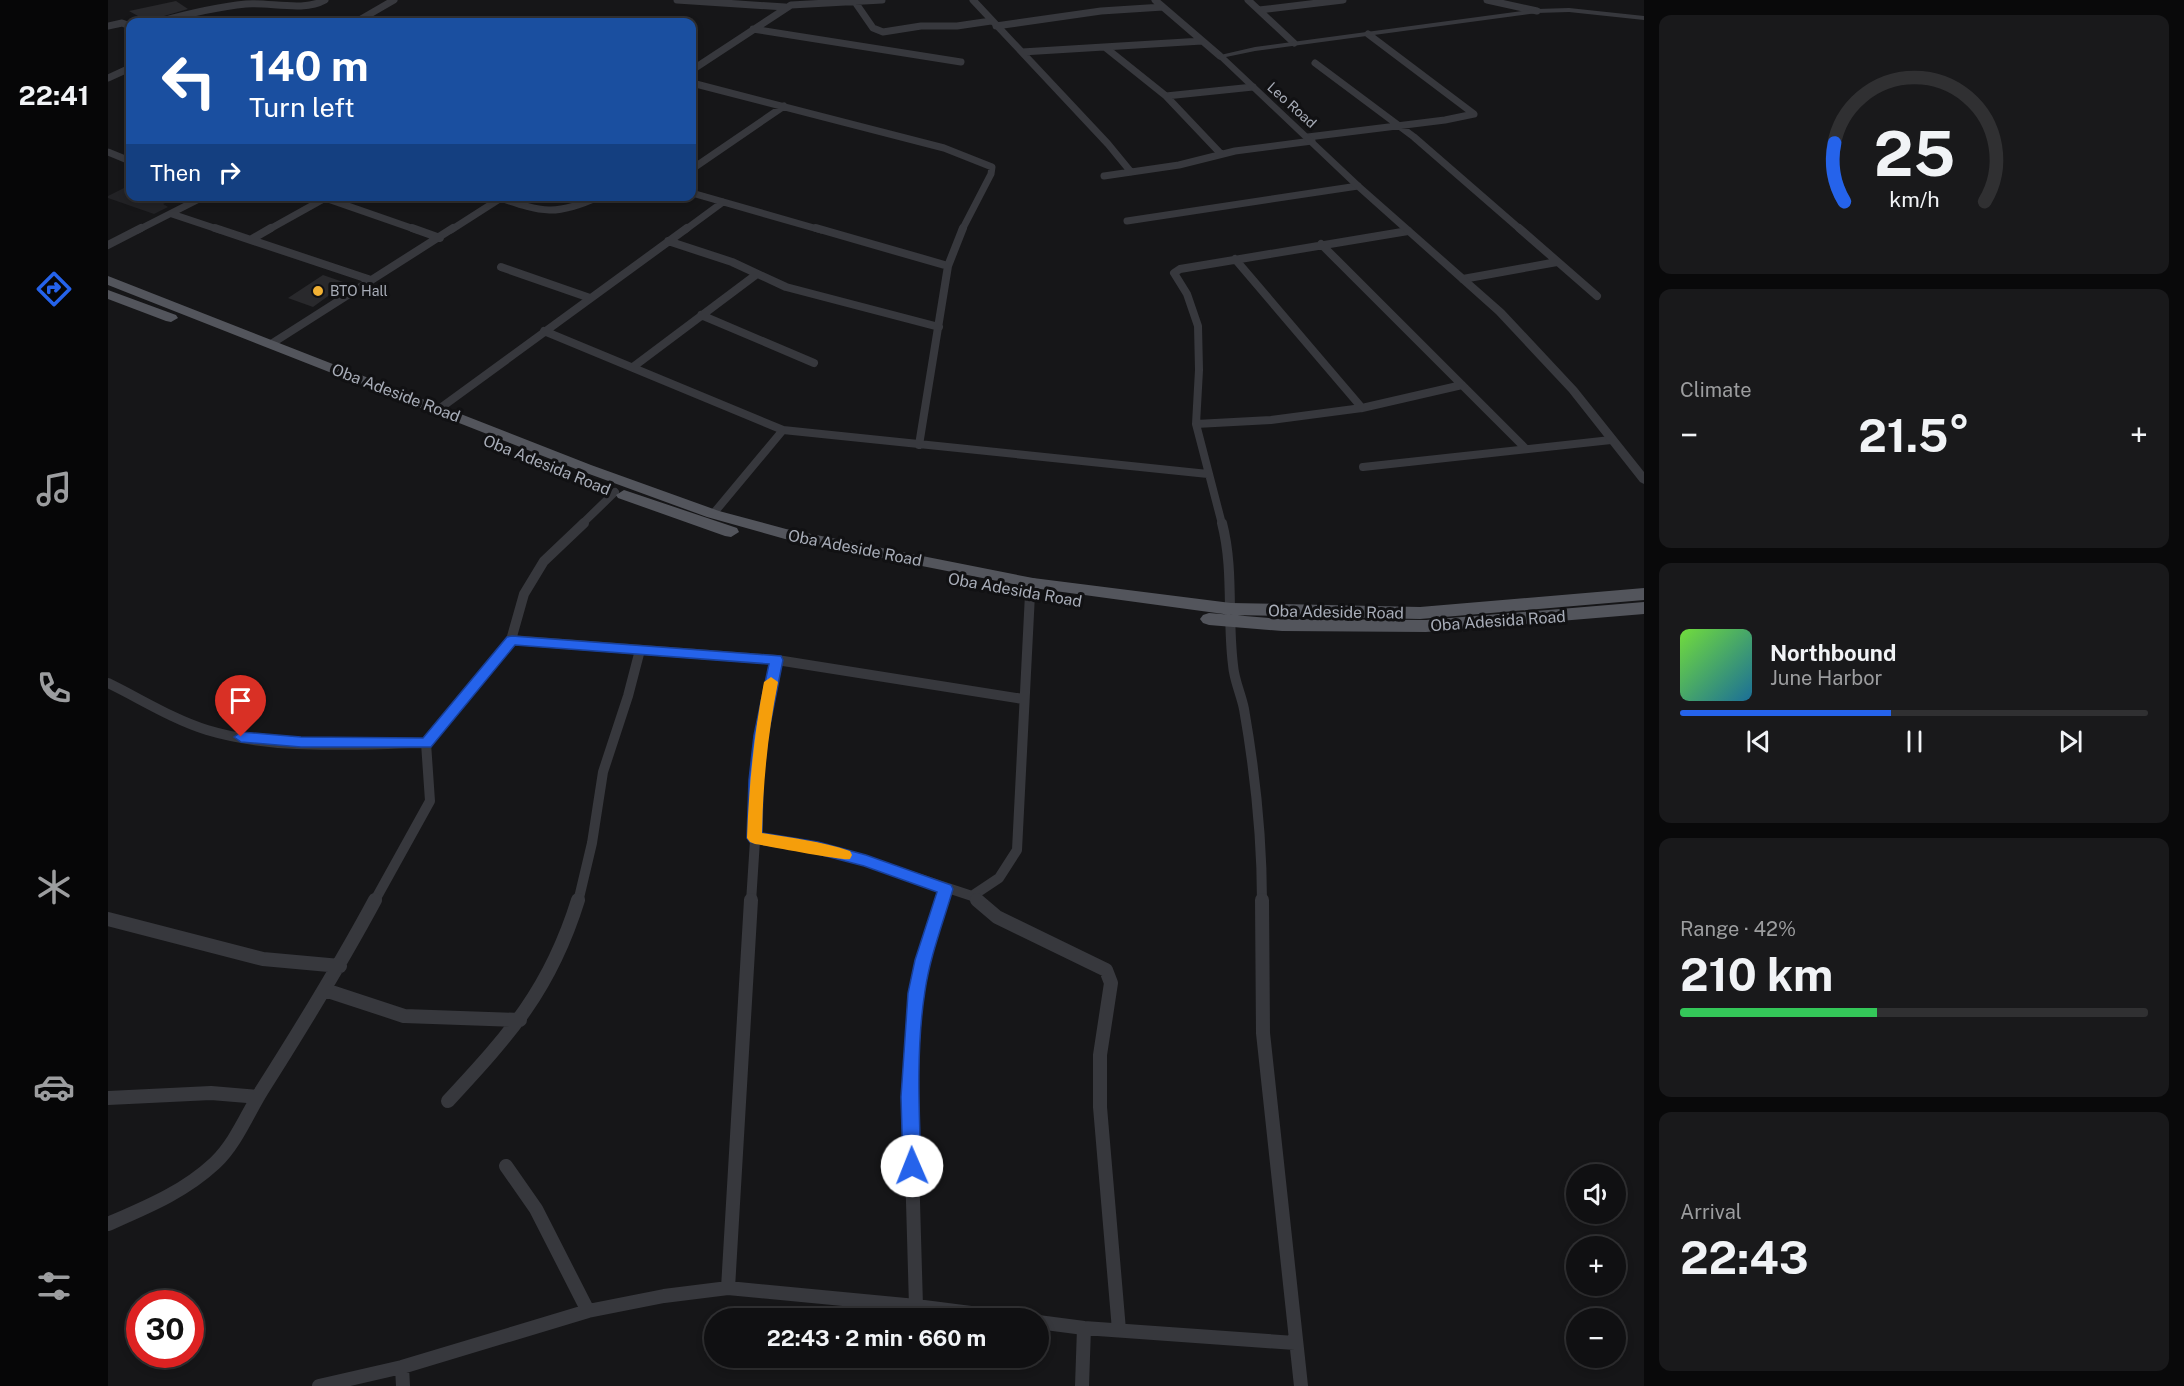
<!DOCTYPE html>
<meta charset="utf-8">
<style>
body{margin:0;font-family:"Public Sans",sans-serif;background:#19191b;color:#f1f3f6;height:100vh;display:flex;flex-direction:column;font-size:22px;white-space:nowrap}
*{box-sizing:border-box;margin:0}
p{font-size:20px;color:#9c9d9f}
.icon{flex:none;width:33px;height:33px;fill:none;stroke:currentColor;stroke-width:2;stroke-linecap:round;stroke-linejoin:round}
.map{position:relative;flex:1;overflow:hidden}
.panel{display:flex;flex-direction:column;gap:15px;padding:15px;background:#09090a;width:540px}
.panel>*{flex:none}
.banner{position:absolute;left:18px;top:18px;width:570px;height:183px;border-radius:12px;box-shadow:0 3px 9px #0003,0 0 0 2px #303032;background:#1a4fa0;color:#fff;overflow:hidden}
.controls{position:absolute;left:1458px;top:1164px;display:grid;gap:12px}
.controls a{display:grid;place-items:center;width:60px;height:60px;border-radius:50%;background:#101012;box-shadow:0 3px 9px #0003,0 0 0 2px #303032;font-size:30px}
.speed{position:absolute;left:18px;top:1290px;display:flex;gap:12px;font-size:30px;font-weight:700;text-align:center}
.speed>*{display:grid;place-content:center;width:78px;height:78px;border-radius:50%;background:#101012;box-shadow:0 3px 9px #0003,0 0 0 2px #303032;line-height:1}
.speed .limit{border:9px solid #d22;background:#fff;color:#111}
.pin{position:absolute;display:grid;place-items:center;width:51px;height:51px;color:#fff;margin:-62px -26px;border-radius:50% 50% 50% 0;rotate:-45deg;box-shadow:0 0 6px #0007}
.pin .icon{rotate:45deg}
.me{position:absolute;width:66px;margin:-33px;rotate:359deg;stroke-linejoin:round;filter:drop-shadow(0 0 4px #0008)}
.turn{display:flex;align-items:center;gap:21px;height:126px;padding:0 24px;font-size:27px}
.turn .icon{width:78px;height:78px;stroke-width:2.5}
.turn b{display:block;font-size:42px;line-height:51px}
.then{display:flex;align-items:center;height:57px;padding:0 24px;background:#0003;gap:12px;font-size:22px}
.big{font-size:45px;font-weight:700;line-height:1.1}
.panel .card{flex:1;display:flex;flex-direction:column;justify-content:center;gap:9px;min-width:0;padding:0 21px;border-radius:12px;background:#19191b}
.panel .dial{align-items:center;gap:0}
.dial svg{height:156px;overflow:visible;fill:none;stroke:#303032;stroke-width:7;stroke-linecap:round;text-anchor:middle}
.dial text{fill:#f1f3f6;stroke:none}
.song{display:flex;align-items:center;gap:18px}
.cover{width:72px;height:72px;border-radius:9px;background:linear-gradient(135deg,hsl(100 70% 55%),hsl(200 70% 35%))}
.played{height:6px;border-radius:3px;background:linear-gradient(90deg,#2563eb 45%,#303032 45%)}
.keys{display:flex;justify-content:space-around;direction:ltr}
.heat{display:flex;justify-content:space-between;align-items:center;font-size:33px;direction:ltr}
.charge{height:9px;border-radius:4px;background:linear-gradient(90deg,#34c759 42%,#303032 0)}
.trip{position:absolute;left:596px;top:1308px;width:345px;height:60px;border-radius:30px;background:#101012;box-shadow:0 3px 9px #0003,0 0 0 2px #303032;font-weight:700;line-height:60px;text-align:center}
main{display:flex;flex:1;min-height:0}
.tab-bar{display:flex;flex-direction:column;width:108px;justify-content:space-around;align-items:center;background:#060607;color:#9c9d9f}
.tab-bar .icon{width:42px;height:42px}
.tab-bar .active{color:#2563eb}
.tab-bar b{font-size:27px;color:#f1f3f6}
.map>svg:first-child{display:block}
.built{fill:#222225}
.building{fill:#29292c}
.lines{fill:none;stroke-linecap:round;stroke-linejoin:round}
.minor-far3{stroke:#37383d;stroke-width:7}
.minor-far2{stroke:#37383d;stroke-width:8}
.minor-far1{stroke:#37383d;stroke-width:10}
.minor{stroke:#37383d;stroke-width:14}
.tertiary{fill:#37383d;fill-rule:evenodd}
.primary{fill:#53555c;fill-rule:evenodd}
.route{fill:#2563eb;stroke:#184099;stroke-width:1.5}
.slow{fill:#f59e0b}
.poi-dot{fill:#f2b134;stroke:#111113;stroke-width:2}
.labels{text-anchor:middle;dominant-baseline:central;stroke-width:6;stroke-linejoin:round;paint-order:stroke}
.far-street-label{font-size:14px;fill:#a8adb8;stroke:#111113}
.far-poi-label{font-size:14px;fill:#a8adb8;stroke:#111113;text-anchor:start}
.street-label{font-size:16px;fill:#a8adb8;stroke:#111113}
</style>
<main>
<nav class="tab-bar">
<b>22:41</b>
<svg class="icon active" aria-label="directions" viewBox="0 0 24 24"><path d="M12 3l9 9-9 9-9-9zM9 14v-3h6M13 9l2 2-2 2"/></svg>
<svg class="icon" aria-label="music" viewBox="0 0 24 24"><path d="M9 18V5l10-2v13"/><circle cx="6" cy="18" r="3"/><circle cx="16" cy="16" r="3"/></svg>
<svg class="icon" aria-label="phone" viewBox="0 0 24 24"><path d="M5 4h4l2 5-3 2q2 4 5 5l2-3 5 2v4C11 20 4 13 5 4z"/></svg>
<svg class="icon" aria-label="climate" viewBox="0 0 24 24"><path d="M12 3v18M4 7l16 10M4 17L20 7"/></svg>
<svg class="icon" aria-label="car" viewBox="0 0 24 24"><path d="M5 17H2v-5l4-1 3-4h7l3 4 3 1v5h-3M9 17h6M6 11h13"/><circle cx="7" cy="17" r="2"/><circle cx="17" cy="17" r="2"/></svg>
<svg class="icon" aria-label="filters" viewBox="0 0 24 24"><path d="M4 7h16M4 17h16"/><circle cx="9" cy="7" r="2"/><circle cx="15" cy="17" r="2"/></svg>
</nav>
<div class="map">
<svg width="1536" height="1386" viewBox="0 0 1536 1386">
<rect width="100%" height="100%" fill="#161618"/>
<path class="built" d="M22,185V196L70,197L55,204L60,207L46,214L0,198V196Z"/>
<path class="building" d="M68,1L80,9L39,21L21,11Z
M215,275L238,283L205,307L180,298Z"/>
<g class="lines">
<path class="minor-far3" d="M569,0L677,7
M865,0L1000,144L1023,172
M1140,0L1186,43
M1379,0L1429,11
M747,2L765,28L775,32L813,26H849L883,21
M1055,7L1112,56
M1151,10L1235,0
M50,22C79,14 108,7 138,4C162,2 196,12 217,0
M248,22L286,0
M0,26L14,23L22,26
M888,26L993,11L1055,7L1047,0
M645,29L853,62
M998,48L1058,96L1113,154
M914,52L1094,41
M1207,63L1306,137L1413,230
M584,70L683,5L774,0
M0,78L22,68
M584,83L836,148L884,167L883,174L854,230
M1058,96L1145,87
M1200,137L1337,120L1366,114L1260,34
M0,152L22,161
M584,169L676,106
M996,176L1071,165L1127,151L1204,141
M584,193L713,230
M389,197C434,212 447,217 492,196
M217,198L309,230
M64,214L112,230
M1019,221L1250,186
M30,230L97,196
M160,230L221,196
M343,230L393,198
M577,230L615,202"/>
<path class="minor-far2" d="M107,228L263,280
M304,228L332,238
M708,228L840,266
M1411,228L1489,296
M144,239L163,228
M560,241L624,262L678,287L831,327
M1213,244L1417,448
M0,245L33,228
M1127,259L1254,408
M393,267L482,298
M1355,279L1449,262
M593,315L706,363
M436,331L675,430L1100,474
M163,344L345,228
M525,367L649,274
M331,409L579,228
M1088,424L1163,420L1254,408L1354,385
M811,445L840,266L855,228
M1255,467L1503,440
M605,514L675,430
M474,524L507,492
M1114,524L1088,424L1091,370L1090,326L1079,294L1066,273L1072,269L1300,231"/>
<path class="minor-far1" d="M1114,523C1126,569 1119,617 1125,665C1126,680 1133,694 1136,709C1147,772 1154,838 1154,902
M403,640L669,660L915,699
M0,683C33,699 64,719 99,730C169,751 246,744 318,743
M647,838L710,848L758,861L864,896L871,902
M864,896L891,878L909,850L922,594L925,583
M266,902L322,801L318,743L403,640L416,594L436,561L476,523
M470,902L484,843L495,772L520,696L532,650
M643,902L653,748L669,660
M834,902L838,889"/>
<path class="minor" d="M869,900L889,917L998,970L1003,983L992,1055V1107L1011,1330
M1154,900L1155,1033L1193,1386
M0,919L155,959L232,966
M217,990L296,1016L412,1020
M0,1098L103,1093L150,1097
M340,1101C402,1034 442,990 470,900
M398,1166L428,1209L480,1311
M0,1224C39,1207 76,1192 107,1163C128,1143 139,1114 154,1090C194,1027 232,965 267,900
M620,1288L643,900
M808,1306L802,1097L808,993L815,960L834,900
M930,1322L976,1328L1187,1343
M294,1367L295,1386
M211,1386L294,1367L480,1311L556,1296L620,1288L808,1306L902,1318
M974,1386L976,1328"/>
<path class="tertiary" d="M1461,8L1536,16V20L1461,12L1429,13L1147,51L1118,57L1253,184L1396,310L1469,388L1536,472V484L1532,482L1461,392L1388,314L1247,188L1108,56L1147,47L1429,9Z"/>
<path class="primary" d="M0,276L483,465L611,511L678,529L925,578L1123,603L1312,607L1536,588V600L1312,619L1123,615L925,588L677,539L599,517L473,471L0,285Z
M0,290L68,315L70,318L63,322L58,321L0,299Z
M516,490L629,528L631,532L623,537L617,536L510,498L508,495Z
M1536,602V614L1318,632L1174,631L1101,625L1095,623L1092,619L1095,615L1101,613L1174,619L1318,620Z"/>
</g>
<path class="route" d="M404,636L673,656L675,660L660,735L655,780L654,833L710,842L758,855L843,885L845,889C835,923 822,956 817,991C808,1047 811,1110 813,1166L810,1172L804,1175L798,1172L795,1166L793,1097L800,993L807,960L829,892L756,866L710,854L642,842L639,838L641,780L646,735L661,664L407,645L323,747H193L133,742L126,737L133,732L193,737L315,738L399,637Z"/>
<path class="slow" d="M663,677L670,682C660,733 655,782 654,833C684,838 713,841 742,851L744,855L742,859C735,861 661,846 647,844L642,842L639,838C641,785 646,734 656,682Z"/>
<circle class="poi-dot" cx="210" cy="291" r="6"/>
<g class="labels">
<g class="far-street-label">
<text transform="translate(1184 105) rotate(42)">Leo Road</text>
</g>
<g class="far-poi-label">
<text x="222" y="291">BTO Hall</text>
</g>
<g class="street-label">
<text transform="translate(288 393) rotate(21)">Oba Adeside Road</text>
<text transform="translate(439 465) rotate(22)">Oba Adesida Road</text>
<text transform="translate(747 548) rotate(11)">Oba Adeside Road</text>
<text transform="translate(907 590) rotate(10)">Oba Adesida Road</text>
<text transform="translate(1228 612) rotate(1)">Oba Adeside Road</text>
<text transform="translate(1390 621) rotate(-4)">Oba Adesida Road</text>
</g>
</g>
</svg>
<div class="controls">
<a><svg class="icon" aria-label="sound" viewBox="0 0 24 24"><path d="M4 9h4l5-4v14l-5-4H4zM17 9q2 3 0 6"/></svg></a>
<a>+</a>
<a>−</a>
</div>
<div class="speed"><div class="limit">30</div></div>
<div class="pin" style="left:133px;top:737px;background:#d93025"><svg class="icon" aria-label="arrive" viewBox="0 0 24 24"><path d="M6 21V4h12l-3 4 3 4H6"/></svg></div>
<svg class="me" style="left:804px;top:1166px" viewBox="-20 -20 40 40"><circle r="19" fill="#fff"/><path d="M0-13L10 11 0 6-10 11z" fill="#2563eb"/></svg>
<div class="trip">22:43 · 2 min · 660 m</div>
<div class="banner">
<div class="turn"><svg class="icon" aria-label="left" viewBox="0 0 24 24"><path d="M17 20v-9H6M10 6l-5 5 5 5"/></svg><div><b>140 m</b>Turn left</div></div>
<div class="then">Then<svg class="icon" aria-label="right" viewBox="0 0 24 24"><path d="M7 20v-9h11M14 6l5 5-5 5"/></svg></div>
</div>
</div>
<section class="panel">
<div class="card dial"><svg viewBox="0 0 100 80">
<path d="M14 69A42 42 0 1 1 86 69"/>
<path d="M14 69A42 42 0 0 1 9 39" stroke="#2563eb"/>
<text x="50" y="56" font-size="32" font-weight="700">25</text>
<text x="50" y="72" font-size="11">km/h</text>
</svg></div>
<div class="card"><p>Climate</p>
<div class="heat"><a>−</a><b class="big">21.5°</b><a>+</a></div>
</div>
<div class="card">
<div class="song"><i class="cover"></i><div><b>Northbound</b><p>June Harbor</p></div></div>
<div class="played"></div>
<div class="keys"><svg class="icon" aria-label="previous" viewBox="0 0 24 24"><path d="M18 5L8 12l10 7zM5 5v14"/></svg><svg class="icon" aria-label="pause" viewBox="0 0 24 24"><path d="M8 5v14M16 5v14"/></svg><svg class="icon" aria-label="next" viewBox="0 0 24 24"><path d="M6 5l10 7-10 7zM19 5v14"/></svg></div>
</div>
<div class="card"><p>Range · 42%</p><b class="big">210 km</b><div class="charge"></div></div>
<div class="card"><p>Arrival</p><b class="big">22:43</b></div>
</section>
</main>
